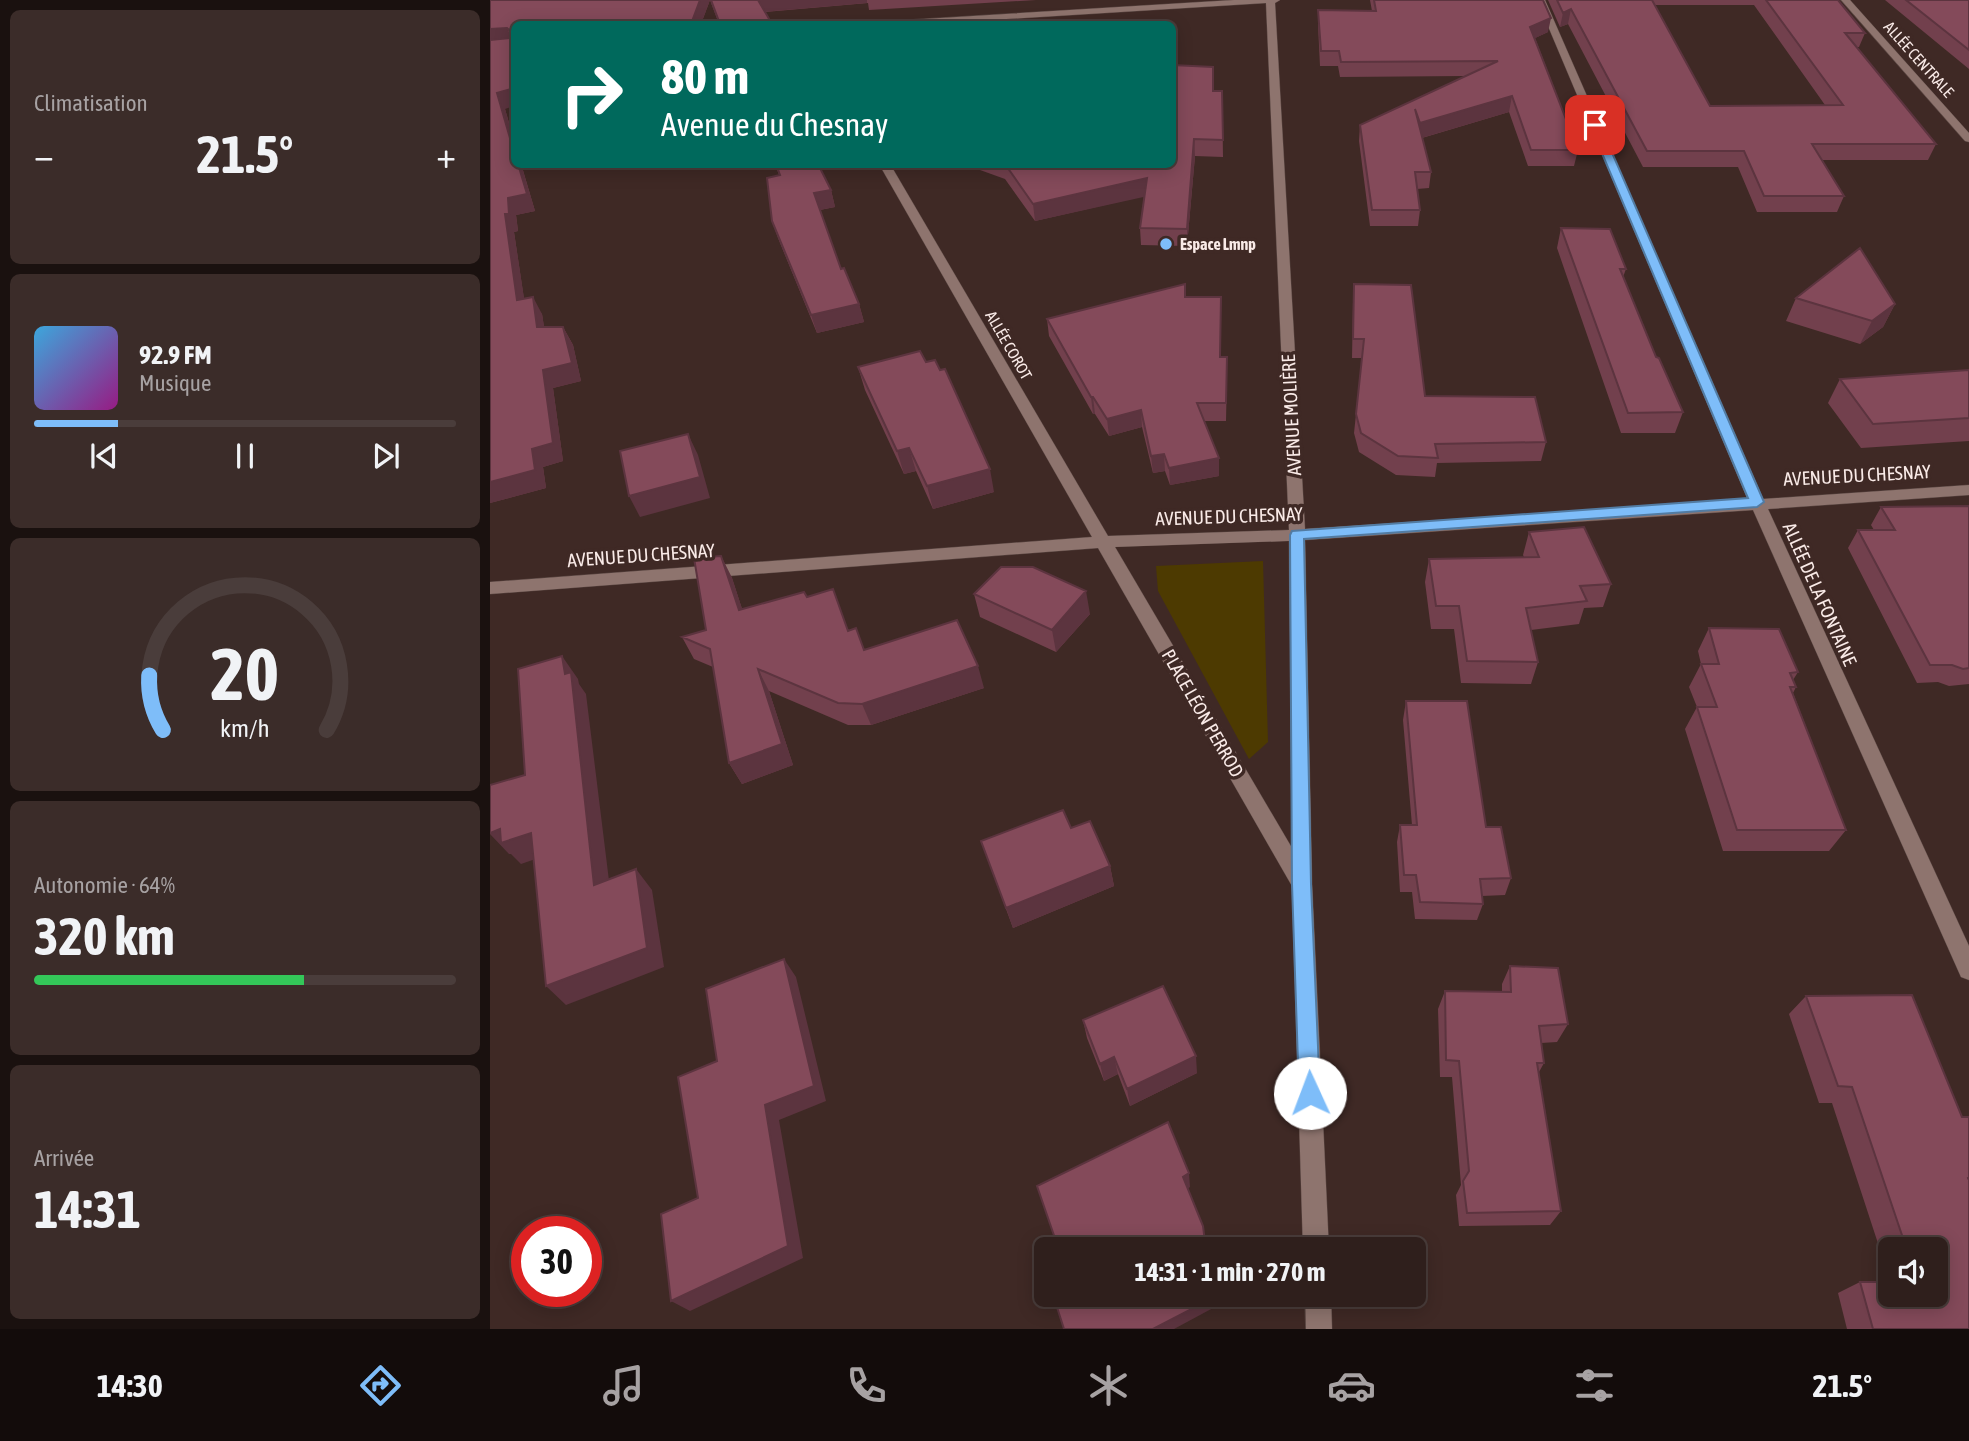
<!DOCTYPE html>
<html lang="fr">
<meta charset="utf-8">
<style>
body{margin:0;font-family:"Asap Condensed",sans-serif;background:#3b2c29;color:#f1f3f6;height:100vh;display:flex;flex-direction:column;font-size:26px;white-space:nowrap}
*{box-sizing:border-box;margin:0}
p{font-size:23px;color:#a7a2a3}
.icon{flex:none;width:38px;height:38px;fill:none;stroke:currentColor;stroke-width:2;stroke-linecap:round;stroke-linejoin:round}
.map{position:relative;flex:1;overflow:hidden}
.side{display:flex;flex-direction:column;gap:10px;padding:10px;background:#1a110f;width:490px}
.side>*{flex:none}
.banner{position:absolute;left:21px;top:21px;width:665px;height:147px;border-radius:10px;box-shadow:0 4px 18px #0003,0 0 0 2px #4a3d3b;background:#00695c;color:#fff;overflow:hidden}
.buttons{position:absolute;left:1388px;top:1237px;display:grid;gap:14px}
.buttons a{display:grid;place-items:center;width:70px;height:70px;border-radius:10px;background:#2f1f1c;box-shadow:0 4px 18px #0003,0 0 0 2px #4a3d3b;font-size:35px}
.speed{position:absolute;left:21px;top:1216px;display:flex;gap:14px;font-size:35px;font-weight:700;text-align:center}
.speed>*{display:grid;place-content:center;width:91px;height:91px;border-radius:50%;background:#2f1f1c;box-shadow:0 4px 18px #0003,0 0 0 2px #4a3d3b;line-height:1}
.speed .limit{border:10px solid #d22;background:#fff;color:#111}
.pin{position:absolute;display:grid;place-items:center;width:60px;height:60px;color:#fff;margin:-30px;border-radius:14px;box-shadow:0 4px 10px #0006}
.me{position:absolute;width:77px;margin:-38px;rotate:358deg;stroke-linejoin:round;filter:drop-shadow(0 0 5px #0008)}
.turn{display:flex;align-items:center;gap:24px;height:147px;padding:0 35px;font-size:32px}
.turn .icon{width:91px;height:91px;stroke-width:2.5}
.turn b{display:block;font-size:49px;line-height:60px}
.big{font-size:52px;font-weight:700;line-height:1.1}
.side .tile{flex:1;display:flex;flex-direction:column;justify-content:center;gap:10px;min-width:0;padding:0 24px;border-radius:10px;background:#3b2c29}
.side .dial{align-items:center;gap:0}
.dial svg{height:182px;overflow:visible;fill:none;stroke:#4a3d3b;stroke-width:7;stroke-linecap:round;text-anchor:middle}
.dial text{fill:#f1f3f6;stroke:none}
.song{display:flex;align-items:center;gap:21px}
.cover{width:84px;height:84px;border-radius:10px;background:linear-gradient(135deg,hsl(200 70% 55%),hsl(310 70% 35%))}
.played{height:7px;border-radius:4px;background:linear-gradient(90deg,#7ebdf9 20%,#4a3d3b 20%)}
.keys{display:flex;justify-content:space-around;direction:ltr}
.heat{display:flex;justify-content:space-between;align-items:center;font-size:38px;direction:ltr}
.charge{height:10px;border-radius:5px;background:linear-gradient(90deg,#34c759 64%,#4a3d3b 0)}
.trip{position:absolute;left:544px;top:1237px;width:392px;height:70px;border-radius:10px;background:#2f1f1c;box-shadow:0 4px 18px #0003,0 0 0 2px #4a3d3b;font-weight:700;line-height:70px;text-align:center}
.dock{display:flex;height:112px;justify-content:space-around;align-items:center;background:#130c0b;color:#a7a2a3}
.dock .icon{width:49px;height:49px}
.dock .current{color:#7ebdf9}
.dock b{font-size:32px;color:#f1f3f6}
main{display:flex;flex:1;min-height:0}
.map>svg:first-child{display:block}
.green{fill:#4d3a01}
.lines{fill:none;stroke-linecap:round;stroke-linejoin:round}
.street-casing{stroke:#584541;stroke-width:1}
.street{fill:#8e746e;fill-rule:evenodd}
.wall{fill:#72404d;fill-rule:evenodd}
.shaded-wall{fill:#5c343f}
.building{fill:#844a5a;stroke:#5c343f;stroke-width:2}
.route{fill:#7ebdf9;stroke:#527ba2;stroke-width:2}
.poi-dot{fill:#7ebdf9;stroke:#3f2925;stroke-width:2.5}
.labels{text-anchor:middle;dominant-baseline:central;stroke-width:7;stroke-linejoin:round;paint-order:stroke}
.far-street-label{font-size:16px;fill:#f9eae7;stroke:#3f2925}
.far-poi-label{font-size:16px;font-weight:bold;fill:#f9eae7;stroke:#3f2925;text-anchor:start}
.street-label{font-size:19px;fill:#f9eae7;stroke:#3f2925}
</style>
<main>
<section class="side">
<div class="tile"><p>Climatisation</p>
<div class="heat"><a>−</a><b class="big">21.5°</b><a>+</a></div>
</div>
<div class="tile">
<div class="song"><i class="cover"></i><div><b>92.9 FM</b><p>Musique</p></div></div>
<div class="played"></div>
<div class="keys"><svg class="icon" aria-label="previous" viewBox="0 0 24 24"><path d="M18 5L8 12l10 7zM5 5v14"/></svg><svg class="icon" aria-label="pause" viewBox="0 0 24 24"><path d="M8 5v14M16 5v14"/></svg><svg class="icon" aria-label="next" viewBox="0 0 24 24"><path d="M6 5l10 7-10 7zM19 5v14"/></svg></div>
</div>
<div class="tile dial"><svg viewBox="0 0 100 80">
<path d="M14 69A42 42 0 1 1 86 69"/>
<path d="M14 69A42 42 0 0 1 8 45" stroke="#7ebdf9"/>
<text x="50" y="56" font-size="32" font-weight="700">20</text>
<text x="50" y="72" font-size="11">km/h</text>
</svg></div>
<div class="tile"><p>Autonomie · 64%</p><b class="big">320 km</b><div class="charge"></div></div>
<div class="tile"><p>Arrivée</p><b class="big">14:31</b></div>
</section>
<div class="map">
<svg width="1479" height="1329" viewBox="0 0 1479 1329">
<rect width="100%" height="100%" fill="#3f2925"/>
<path class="green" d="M773,561L778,742L759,759L668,591L666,566Z"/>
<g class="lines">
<defs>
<path id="street" d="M744,0H790L785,3L815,529L1258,500L1047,0H1055L1273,499L1479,485V495L1278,509L1479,946V980L1471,977L1263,510L815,540L822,884L839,1250H813L802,886L608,548L0,594V582L602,537L389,164H400L618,536L799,530L776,3L437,24H396L401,21ZM799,541L802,848L625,547Z
M1351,0H1360L1479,133V142L1475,141Z
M815,1295H841L842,1329H816Z"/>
</defs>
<use href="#street" class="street-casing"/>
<use href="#street" class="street"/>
</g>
<path class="wall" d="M0,0H546L379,10L378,3L275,12L282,24H229L220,0L211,24H24L15,109L45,211L26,215L28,231L24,232L34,299L52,314L54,327H73L83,345L91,381L63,388L73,461L53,467L56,488L0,503Z
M880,0H1053L1058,32L1045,38L1088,150L1084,166H1038L1019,112L932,138L941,172L939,188L927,189L930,210L928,226H880L869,141L870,125L975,76L850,77L848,66H830L828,25V10L882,11Z
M1058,0H1348L1375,33L1369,47H1367L1446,144L1438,160H1332L1354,196L1347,212H1267L1248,167H1153L1078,24L1070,27ZM1165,5H1264L1335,105L1220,106Z
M1395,0H1479V69Z
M723,91H732L733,157L705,156L697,246L651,245L650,228L654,196L545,221L515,179L490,170L489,164H682Z
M285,164H328L341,190L345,207L330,210L351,269L369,304L374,322L327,333L288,238L282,221L289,175Z
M1071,228L1136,269L1133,277L1166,357L1193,412L1185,433H1131L1067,248Z
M695,284L696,297L730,357L737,374L736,421H714L729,458V476L680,485L675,471L663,473L652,427L619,436L605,414H603L559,336L557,319Z
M864,284L935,396L1056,442L1051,461L947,463L945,477L906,475L869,452L864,433L872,358H862L863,302Z
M1306,298L1405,304L1393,327L1370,344L1296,321Z
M368,367L504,492L443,509L426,471L414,474L375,390Z
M1479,370V441L1371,448L1338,403L1350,379Z
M1479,506V684L1459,686L1448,682L1427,683L1358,548L1368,530H1384L1381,525L1391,507Z
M1039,532L1121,584L1113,607L1094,608L1089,624L1041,630L1048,662L1041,684L971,683L964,629H941L935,582L939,559L1034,557L1033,555Z
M231,556L242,578L252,609L317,597L359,630L366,628L374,650L494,688L381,725H358L279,691L303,765L252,784L239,763L223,667L204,659L192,637L216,630Z
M484,594L600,614L566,652L490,617Z
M1219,628L1308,672L1303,680L1306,687L1303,693L1356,830L1339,851H1233L1195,729L1207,707L1199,687L1211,664L1208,651Z
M916,701L996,827L1021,878L1015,895L992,896L993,904L987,920L925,919L922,892H910L907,842L910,825H922L913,720Z
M581,828L620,866L624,886L523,928L491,841Z
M1020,966L1078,1024L1067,1042L1051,1043L1054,1063L1049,1072L1071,1211L1060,1225L969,1226L966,1195L971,1185L962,1077H950L948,1009L955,991L1012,992V984Z
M1316,996L1472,1117H1479V1329H1357L1348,1293L1370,1282L1446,1295V1250H1400V1280L1342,1103H1329L1299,1014Z
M593,1020L707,1073L640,1106L628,1074L614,1081L597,1038Z"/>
<path class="shaded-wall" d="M210,0H220L211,24H201Z
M268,0H377V3L271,12Z
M1081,9L1078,24L1070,27L1073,13Z
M1061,18L1058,32L1037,42L1040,27Z
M17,28L24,43L0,45V29Z
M24,88V106L15,109L24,141V152L7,93Z
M1022,96L1019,112L928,139L930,123Z
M704,139L705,156L697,246V229Z
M28,164H31L45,211L26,215L28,231L24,232L37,318L27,300L15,214L18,198Z
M657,178L658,196L545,221L543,204Z
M341,190L345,207L329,210L324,193Z
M43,297L52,314L57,345L47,327Z
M369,304L374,322L327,333L321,315Z
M1405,304L1393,327L1370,344L1382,321Z
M73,327L83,345L91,381L63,388L73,461L53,467L56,488L0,503V482L42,449L53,370Z
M601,397H603L605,414H603Z
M651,410L652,427L619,436L617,419Z
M198,434L208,455L220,498L150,517L139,496Z
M419,448L426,471L414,474L407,451Z
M674,454L675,471L663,473L661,456Z
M729,458V476L680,485L679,468Z
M500,469L504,492L443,509L437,486Z
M231,556L242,578L260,633L249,610Z
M596,591L600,614L566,652L562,630Z
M72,656L88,679L89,684L96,694L122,905L104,885Z
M488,666L494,688L381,725L372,704Z
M268,669L279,691L303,765L252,784L239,763Z
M10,829L41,833L60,854L31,864L21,854H19L0,834V833Z
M620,866L624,886L523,928L516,908Z
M146,869L162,890L174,967L76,1005L56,986Z
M294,959L306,977L336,1101L289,1120L313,1258L200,1311L181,1301L275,1105Z
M706,1056L707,1073L640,1106L637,1089Z
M624,1057L628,1074L614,1081L610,1064Z
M699,1173L700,1187L695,1191L693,1177Z
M723,1298V1308L684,1329H663Z"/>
<path class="building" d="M0,0H210L201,24H24V88L7,93L24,152V164H28L37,194L18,198L19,214H15L27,300L43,297L47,327H73L82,363L53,370L63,443L42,449L45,470L0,482V40L19,38L20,31L17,28L0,29Z
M221,0H268L282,24H230Z
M884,0H1053L1061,18L1040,27L1088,150H1041L1022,96L930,123L925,109L941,172H925L930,210H882L870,125L1008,61L851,62L849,51H831L828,10L886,11Z
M1067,0H1162L1220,106L1353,105L1276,0H1348L1375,33H1355L1446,144H1322L1354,196H1274L1254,151H1157L1081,9L1073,13Z
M1416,0H1479V50Z
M682,65L723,67V91H732L733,140L704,139L697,229L650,228L657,178L543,204L515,164H682Z
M286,164H328L341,190L324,193L351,269L354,268L369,304L321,315L282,221L277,178L290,175Z
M1071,228L1120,229L1136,269H1130L1166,357L1169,358L1193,412L1138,413Z
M1370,248L1405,304L1382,321L1306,298Z
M695,284V297H731L730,357H737L736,403H707L729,458L679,468L674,454L661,456L651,410L617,419L603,397H601L557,319Z
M864,284L921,285L935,396L1045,397L1056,442L945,444L948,458L908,456L871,433L866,414L874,339H863Z
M430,351L436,362L445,360L450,370L455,369L500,469L437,486L419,448L407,451L368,367Z
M1479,370V418L1383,424L1350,379Z
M198,434L210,477L139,496L130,451Z
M1479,506V668L1473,669L1462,665H1440L1368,530H1405L1391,507Z
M1094,527L1121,584L1090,586L1097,601L1036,608L1048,662L977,661L969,606H946L939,559L1049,557L1039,532Z
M231,556L249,610L314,592L317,597L343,589L358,631L366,628L374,650L467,620L488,666L372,704L348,703L268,669L292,744L239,763L220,649L192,637L216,630L204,558Z
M511,567H543L596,591L562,630L484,594Z
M1219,628L1289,629L1308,672L1300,673L1306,687H1300L1356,830H1247L1207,707H1227L1211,664H1229Z
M72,656L75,674L81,672L104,885L146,869L157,948L56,986L41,833L11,843L10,829L0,833V785L35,775L28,669Z
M916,701H977L996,827H1011L1021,878L990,879L993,904L930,902L926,875H914L910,825H927Z
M573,810L581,828L600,821L620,866L516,908L491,841Z
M294,959L324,1086L275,1105L298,1246L181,1301L171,1214L208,1198L188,1077L227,1061L216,989Z
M1020,966L1068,968L1078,1024L1049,1026L1054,1063H1047L1071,1211L977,1213L973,1181L979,1171L969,1061L956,1060L955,991L1021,992Z
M673,986L706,1056L637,1089L624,1057L610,1064L593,1020Z
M1422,995L1472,1117H1479V1177L1478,1178L1479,1180V1329H1383L1370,1282H1400V1295H1446V1250H1417L1362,1087L1348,1086L1316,996Z
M678,1122L699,1173L693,1177L713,1226L716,1250H569L547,1186Z
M576,1295H722L723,1298L663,1329H574L565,1301Z"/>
<path class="route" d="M1105,123L1110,125L1274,502L1267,507L814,539L821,884L830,1093L827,1100L820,1103L812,1100L809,1093L802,884L800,535L802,531L1258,498L1100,125Z"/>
<circle class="poi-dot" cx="676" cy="244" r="7"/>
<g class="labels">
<g class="far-street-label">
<text transform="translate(1429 59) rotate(48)">ALLÉE CENTRALE</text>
<text transform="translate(519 345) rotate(60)">ALLÉE COROT</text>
</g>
<g class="far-poi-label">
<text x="690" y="244">Espace Lmnp</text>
</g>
<g class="street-label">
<text transform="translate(801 415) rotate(-93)">AVENUE MOLIÈRE</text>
<text transform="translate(1367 475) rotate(-3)">AVENUE DU CHESNAY</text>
<text transform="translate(739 516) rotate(-2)">AVENUE DU CHESNAY</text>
<text transform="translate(151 555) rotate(-4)">AVENUE DU CHESNAY</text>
<text transform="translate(1330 594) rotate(66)">ALLÉE DE LA FONTAINE</text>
<text transform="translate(713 713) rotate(60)">PLACE LÉON PERROD</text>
</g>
</g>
</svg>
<div class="buttons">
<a><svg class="icon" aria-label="sound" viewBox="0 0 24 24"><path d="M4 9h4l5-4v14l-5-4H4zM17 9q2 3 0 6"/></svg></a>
</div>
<div class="speed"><div class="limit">30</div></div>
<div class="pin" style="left:1105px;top:125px;background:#d93025"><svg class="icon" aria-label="arrive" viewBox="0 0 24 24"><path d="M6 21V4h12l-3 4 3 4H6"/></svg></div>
<svg class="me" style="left:820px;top:1093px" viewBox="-20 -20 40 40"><circle r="19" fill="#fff"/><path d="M0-13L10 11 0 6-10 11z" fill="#7ebdf9"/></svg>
<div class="trip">14:31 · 1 min · 270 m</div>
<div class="banner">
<div class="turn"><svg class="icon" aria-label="right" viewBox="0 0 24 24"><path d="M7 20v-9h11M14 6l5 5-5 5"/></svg><div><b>80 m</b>Avenue du Chesnay</div></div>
</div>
</div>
</main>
<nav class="dock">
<b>14:30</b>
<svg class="icon current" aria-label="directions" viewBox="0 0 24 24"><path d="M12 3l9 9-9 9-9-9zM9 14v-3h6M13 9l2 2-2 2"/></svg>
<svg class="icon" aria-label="music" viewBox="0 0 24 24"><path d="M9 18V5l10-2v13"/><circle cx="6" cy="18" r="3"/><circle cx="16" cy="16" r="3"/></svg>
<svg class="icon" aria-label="phone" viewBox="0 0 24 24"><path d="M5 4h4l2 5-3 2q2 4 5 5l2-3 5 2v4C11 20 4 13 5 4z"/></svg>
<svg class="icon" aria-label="climate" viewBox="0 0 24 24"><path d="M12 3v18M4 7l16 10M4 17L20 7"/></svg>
<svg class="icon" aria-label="car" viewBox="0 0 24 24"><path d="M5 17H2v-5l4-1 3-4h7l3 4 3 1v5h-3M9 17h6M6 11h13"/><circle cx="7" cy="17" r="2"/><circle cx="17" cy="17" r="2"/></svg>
<svg class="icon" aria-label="filters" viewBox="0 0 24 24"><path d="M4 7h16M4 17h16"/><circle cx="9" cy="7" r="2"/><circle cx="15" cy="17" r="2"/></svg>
<b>21.5°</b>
</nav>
